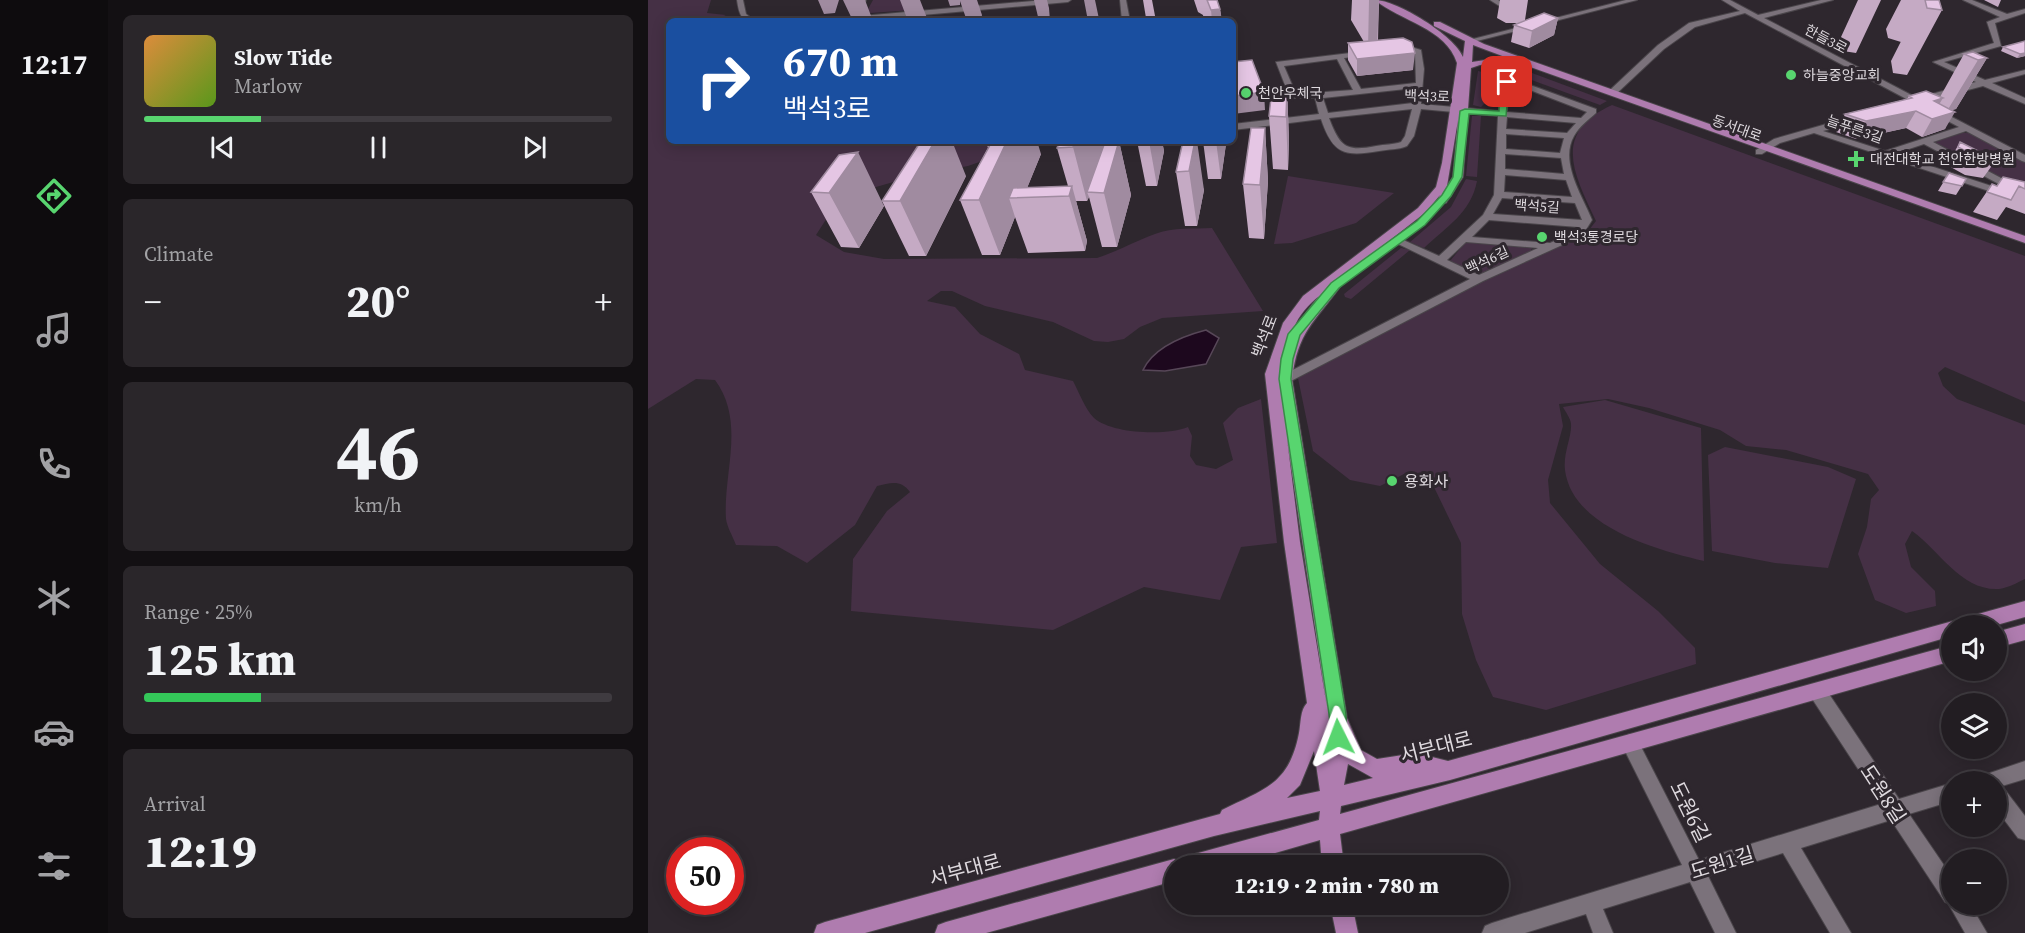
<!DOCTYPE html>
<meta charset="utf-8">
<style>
body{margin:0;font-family:"Source Serif 4","Noto Sans KR",serif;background:#2a262a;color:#f1f3f6;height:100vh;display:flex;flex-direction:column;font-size:22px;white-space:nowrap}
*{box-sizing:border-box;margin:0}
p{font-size:20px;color:#a2a2a5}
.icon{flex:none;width:33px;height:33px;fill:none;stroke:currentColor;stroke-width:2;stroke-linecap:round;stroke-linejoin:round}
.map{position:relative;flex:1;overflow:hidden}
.panel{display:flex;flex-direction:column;gap:15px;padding:15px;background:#131013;width:540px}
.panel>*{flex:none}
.banner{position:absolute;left:18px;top:18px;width:570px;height:126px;border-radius:9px;box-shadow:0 3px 15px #0003,0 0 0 2px #3f3b40;background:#1a4fa0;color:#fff;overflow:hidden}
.controls{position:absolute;left:1293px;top:615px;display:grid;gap:12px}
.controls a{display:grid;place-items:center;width:66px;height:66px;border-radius:50%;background:#221d22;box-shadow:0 3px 15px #0003,0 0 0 2px #3f3b40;font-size:30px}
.speed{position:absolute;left:18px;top:837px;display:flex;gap:12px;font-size:30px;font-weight:700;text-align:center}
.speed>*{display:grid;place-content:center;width:78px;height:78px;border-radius:50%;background:#221d22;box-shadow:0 3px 15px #0003,0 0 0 2px #3f3b40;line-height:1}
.speed .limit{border:9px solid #d22;background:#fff;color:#111}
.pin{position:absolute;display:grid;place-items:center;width:51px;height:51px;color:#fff;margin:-26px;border-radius:12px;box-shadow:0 3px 9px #0006}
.me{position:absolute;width:66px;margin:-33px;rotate:357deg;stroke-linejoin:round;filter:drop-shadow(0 0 4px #0008)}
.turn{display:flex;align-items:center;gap:21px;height:126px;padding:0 18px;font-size:27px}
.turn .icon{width:78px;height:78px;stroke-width:2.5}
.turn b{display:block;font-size:42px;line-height:51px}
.big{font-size:45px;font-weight:800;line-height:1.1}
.panel .tile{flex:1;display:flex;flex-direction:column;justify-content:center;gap:9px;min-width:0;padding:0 21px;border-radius:9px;background:#2a262a}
.panel .dial{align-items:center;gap:0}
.dial b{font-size:78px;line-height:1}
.song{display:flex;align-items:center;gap:18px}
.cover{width:72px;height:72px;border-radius:9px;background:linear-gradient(135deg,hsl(30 70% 55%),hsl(90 70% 35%))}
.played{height:6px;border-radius:3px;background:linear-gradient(90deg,#58d56f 25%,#3f3b40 25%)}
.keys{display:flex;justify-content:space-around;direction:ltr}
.heat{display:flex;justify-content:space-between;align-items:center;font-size:33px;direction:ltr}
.charge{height:9px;border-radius:4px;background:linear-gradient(90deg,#34c759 25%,#3f3b40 0)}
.trip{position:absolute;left:516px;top:855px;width:345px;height:60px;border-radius:30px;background:#221d22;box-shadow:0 3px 15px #0003,0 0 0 2px #3f3b40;font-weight:800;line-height:60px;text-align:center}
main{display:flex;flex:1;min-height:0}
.menu{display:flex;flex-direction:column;width:108px;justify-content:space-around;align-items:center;background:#0e0c0e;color:#a2a2a5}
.menu .icon{width:42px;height:42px}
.menu .active{color:#58d56f}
.menu b{font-size:27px;color:#f1f3f6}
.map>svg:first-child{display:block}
.green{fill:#453045}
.water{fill:#1d081e;stroke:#574758;stroke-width:1.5}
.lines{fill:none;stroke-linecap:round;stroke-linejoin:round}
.minor-casing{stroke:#4a454a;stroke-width:2}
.major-casing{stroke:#4a454a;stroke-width:2}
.minor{fill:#7b727b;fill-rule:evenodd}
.major{fill:#af7caf;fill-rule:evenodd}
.wall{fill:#c5aac4}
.shaded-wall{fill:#a08ba0}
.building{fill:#e5c6e4;stroke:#a08ba0;stroke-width:1.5}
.route{fill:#58d56f;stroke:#398a48;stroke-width:1.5}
.poi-dot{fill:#58d56f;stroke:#2e272e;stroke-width:2}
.labels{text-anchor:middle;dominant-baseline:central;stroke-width:6;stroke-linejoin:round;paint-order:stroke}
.far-street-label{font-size:14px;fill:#dfdadf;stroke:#2e272e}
.far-poi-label{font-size:14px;fill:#dfdadf;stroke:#2e272e;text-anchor:start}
.street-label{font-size:16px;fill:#dfdadf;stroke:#2e272e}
.poi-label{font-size:16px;fill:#dfdadf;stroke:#2e272e;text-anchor:start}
.near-street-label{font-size:20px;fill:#dfdadf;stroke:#2e272e}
</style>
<main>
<nav class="menu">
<b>12:17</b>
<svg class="icon active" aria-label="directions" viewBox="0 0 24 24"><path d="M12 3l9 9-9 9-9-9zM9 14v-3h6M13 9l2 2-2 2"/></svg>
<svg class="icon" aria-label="music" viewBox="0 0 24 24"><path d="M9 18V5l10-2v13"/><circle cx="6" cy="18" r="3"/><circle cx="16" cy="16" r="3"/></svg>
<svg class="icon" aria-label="phone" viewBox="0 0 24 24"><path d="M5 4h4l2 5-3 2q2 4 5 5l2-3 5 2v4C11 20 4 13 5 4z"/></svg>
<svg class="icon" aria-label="climate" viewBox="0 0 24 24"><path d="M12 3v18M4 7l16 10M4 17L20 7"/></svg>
<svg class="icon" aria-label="car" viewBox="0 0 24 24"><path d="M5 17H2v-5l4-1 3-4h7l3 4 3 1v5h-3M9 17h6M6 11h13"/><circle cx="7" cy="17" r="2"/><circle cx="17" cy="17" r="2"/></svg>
<svg class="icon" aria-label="filters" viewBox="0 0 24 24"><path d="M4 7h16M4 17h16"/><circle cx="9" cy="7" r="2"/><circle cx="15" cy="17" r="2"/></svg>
</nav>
<section class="panel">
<div class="tile">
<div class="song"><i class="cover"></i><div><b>Slow Tide</b><p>Marlow</p></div></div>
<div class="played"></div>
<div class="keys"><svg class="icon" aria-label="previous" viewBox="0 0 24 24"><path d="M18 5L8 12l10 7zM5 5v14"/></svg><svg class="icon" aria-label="pause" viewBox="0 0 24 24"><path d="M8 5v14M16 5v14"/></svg><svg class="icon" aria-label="next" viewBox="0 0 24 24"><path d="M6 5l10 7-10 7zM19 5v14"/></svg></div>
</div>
<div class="tile"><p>Climate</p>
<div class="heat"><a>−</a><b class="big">20°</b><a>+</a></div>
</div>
<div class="tile dial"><b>46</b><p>km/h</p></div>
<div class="tile"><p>Range · 25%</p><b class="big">125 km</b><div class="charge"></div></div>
<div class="tile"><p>Arrival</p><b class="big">12:19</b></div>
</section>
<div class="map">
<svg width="1377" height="933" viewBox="0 0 1377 933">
<rect width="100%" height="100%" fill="#2e272e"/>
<path class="green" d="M0,0H63L59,13L78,15L65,21H21V141H466L447,145L382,144L320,166L270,175L228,187L186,207L168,235L196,252L236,259L449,258C471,251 487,241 507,234C525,227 546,229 564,228L615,311L514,318L492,327L476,339L460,342L446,341L405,322L337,306L304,291H293L279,301L307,307L332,334L371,354L377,370L425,381C431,392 437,409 446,418C464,434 519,436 540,427L544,436L542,456L548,465L568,469L585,460L575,423L590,408L613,399L629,543L593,547L572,600L496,587L405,630L203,611L205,559L239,511L262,492C253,479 242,483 229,486L207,525L159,563L129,546L88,545C85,537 79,527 78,519C75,472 98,422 67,380L48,379L0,409Z
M225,0H267L265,10L222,13L219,11Z
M862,67H868L959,101L952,105L856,70Z
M830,71L839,73L836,104L833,107L825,105Z
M964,105L1377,256V402L1297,367L1290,373L1295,386L1309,399L1377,425V579C1369,583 1359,588 1351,589C1313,591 1292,551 1264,531L1257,544L1263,567L1287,591L1288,606L1258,613L1227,600L1210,554L1219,527L1223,499L1231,490L1220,474L1138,450L1098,446L1072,430L1001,408L960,399L911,404L915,426L900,480L902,503L952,564L1010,611L1047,648L1048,664L898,710L845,697L828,660L814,614L813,543L784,483L756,474L732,486L702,480L665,451L650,378L836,280L937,235L948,221C926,174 903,133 964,105Z
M824,116H833L829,177L818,176Z
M1314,133H1322L1377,161V192L1286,142Z
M640,176L746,193L708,223L644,243L626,244Z
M818,179L829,181C823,213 798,227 776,248L762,242L803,207Z
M822,241L883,247L884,248L881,254L831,276L805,266L802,261L817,243Z
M753,248L762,250L703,299L697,297L696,294Z
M957,400L1053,428L1056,561C1009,550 924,527 917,470C915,453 924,437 923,424C923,419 917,411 915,407Z
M1077,447L1180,467L1208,479L1180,568L1127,563L1064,551L1060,455Z"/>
<path class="water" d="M558,330L571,338L558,364L517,371L495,370C506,347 535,336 558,330Z"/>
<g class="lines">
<defs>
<path id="minor" d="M89,0H95L98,14L107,21C92,21 91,13 89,0Z
M212,0H218L213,16L397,0H423L420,2L207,21L204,19Z
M472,0H478L482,21H474Z
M842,0H850L871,12L864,14Z
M978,0H989L821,43L817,41Z
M1074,0H1082L1110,15L1173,0H1185L1116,18L1269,98L1328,82L1285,62L1346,43L1339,22L1352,17L1315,0H1324L1359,14L1377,9V13L1347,23L1353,46L1296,62L1337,80L1377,70V74L1344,83L1377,98V104L1335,86L1275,102L1377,155V162L1374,161L1318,131L1285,142L1370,187V191H1364L1276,144L1246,154L1377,197V203L1166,133L1132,143L1114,154H1108V150L1126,139L1210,115L1214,118L1213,120L1175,131L1237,151L1311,127L1097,13L1047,27L1016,49L968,94H962V90L1010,45L1041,23L1092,11Z
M760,46L773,50L776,69L773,104L851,111L852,84L866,79L948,109V113C940,120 931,127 926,136C911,162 935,197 944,220L934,236L835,281L641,382H633L631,379L633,376L822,279L744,241L749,238L753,239L791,256L835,215L846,195L850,116L773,109L766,136L759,146C750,150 741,149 731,151C696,157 685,154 673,119L585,130V124L671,114L667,98H642L628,62ZM759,50L767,53L768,83L713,89L696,58ZM689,59L705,90L648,94L636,66ZM866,84L939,112L933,118L859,112L860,85ZM767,88L765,103L680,113L675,98ZM764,109L757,136L753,142C745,145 737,144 728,146C698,152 692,147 681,118ZM859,117L928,123L919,133L858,129ZM858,134L916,138L912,153L858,149ZM857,154L913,158L916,174L857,169ZM857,175L918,180L924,197L856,192ZM854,198L927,203L934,220L845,214ZM841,220L930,227L926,232L902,243L824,237ZM818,242L890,248L831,275L799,260Z
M1169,683L1175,685L1251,799L1304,783V801L1261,814L1304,877V904H1322L1339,933H1317L1300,903L1297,902L1243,820L1153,848L1203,933H1182L1135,853L1060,876L1088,933H1067L1042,882L955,909L965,933H945L938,914L877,933H834L837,926L844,923L1034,865L973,743L976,737L982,734L988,737L1051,860L1233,804L1163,697L1161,691L1163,685Z
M1377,761V779L1354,786L1377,816V840L1370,838L1348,809V782H1330L1333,776Z"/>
<path id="major" d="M727,0C749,0 807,36 815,57L817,41L786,26V22H792L836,44L1377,236V243L860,59L857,63L832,65L823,68L815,177L798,203H790L789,201L792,195L778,212L687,283L692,287C666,323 650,331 644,379L699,718L713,750L729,759L768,753L800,761L1377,601V617L1345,626H1304V636L802,780L693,806L692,814L1304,645V661L692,834L696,866H674L672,840L582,866H526V881L338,933H287L290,925L298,922L526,859L534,863L535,858L543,855L671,820L672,811L566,836L217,933H166L169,925L177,922L572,814L574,810C616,789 641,785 651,733C653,723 652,710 659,703L636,542L617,374L635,323L655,296L770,208L788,187L794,163L809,63C798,28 752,21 727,0ZM825,45L857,57L824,62ZM810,120L805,177L799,186ZM671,296L646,328C650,316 661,304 671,296ZM639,439L679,708L652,542ZM666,751L672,791L639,798L652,785ZM700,764L725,778L696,785Z
M1377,624V640L1348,648V632Z
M682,904H704L710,933H688Z"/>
</defs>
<use href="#minor" class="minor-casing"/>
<use href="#major" class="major-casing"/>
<use href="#minor" class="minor"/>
<use href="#major" class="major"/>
</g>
<path class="wall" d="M495,0H504L508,21H502L498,18Z
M546,0H569L572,9L574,21H556L555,15L550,12Z
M704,0H731L730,40L765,70L709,76L700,60V43L716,42L703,20Z
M852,0H880L877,20L910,18L906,35L881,48L863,42L866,25L869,23H858L849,18Z
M1210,0H1233L1208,53L1195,51L1193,37Z
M1253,0H1274L1253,42L1240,38L1238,29Z
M1274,0H1291L1294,10L1259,75L1245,73L1243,61Z
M1336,0H1353L1350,7Z
M1355,47L1377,56L1369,58L1353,51Z
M1316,54L1339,58L1308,109L1304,110L1297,129L1274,137L1258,128L1208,139L1188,132L1197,114L1259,99L1261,96L1292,97Z
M639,88L641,140L640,170L625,169L621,116Z
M617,128L620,181L616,239L601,238L595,184Z
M412,141H454L455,148L471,141L483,195L469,247H454L441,197L439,201H428L439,241L437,251L380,253L367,217L352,255H334L312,200L340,148L339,145L393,154L379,188L420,186L409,148Z
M489,141H514L516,151L509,186H498Z
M535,141L556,190L549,226H537L528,172Z
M555,141H577L578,144L573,179H560Z
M1312,142L1348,160L1335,178L1317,175L1299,165Z
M191,155L236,206L211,248L193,247L163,192Z
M1301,173L1318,179L1308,195L1290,191Z
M318,176L278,256H261L234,201Z
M1355,177L1377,182V214L1358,207L1349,220L1325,212L1344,184L1349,186Z"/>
<path class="shaded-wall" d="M170,0H191L187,13L176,14Z
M195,0H217L225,21H205Z
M252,0H272L279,18L278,21H260Z
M300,0H329L334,15L333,21H319L312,1V5L302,6Z
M386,0H399L401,8L402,21H391Z
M436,0H447L451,19L440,21Z
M721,0H731L729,47L720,49Z
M572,9L574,21H564L563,10Z
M910,18L906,35L881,48L884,31Z
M767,53L765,70L709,76V59Z
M1377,53V56L1369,58L1372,54Z
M1339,58L1308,109L1299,111L1330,60Z
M639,88L641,140L640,170L638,117Z
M616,92L617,110L585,114V96Z
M1295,98L1284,116L1286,101Z
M1268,111L1258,128L1208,139L1218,121Z
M1307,112L1297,129L1274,137L1284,119Z
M617,128L620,181L616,239L612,185Z
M287,141H304L318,176L278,256L252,201Z
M359,141H389L393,154L375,198H361L367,217L352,255L331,200Z
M427,141H454L456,150L439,192L441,197L439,201L425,147Z
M471,141L483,195L469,247L456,193Z
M501,141H514L516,151L509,186Z
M547,141H549L556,190L549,226L541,171Z
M568,141H577L578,144L573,179Z
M210,152L236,206L211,248L181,193Z
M424,186L439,241L437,251L421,196Z"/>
<path class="building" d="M559,0H569L572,9L563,10Z
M1277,0H1291L1294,10L1279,8Z
M896,13L910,18L884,31L866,25Z
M755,38L764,42L767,53L709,59L700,43Z
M1377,41V53L1372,54L1355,47Z
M1325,52L1339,58L1330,60L1316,54Z
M604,60L616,92L585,96V62Z
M639,88L638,117L621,116L624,89Z
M1278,91L1295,98L1286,101L1307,112L1284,119L1268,111L1218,121L1197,114L1264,98L1261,96Z
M603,128H617L612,185L595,184Z
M273,141H287L252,201H234Z
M342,141H359L331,200H312L342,145H339Z
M412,141H427L425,147L409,148Z
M471,141L456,193L439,192L457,142Z
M535,141H547L541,171L528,172Z
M1312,142L1348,160L1329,157L1310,147Z
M210,152L181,193L163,192L191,155Z
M1301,173L1318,179L1314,186L1295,182Z
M1355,177L1377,182V189L1371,186L1363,200L1339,192L1344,184L1349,186Z
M424,186L421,196L361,198L365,188Z"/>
<path class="route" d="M856,80L863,82L861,85L858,116L821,114L814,177L803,196L777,225L691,288L652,335L645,359L643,379L698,714L699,737L696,743L690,746L684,743L681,714L631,379L633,359L640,334L683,283L769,221L794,195L805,177L812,111L817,109L851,111L852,84Z"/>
<g class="poi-dot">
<circle cx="1143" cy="75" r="6"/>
<circle cx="598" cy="93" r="6"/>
<path d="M1205 150h6v6h6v6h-6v6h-6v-6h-6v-6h6z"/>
<circle cx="894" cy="237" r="6"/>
<circle cx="744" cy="481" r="6"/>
</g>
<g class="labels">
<g class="far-street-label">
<text transform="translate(1178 39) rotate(28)">한들3로</text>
<text transform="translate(779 96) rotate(2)">백석3로</text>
<text transform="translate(1089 128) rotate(20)">동서대로</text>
<text transform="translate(1207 129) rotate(19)">늘푸른3길</text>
<text transform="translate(889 206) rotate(4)">백석5길</text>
<text transform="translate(839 260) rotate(-25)">백석6길</text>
</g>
<g class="far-poi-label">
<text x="1155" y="75">하늘중앙교회</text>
<text x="610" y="93">천안우체국</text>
<text x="1222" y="159">대전대학교 천안한방병원</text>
<text x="906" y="237">백석3통경로당</text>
</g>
<g class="street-label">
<text transform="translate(616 336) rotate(-69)">백석로</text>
</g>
<g class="poi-label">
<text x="756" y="481">용화사</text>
</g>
<g class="near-street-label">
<text transform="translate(788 747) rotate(-14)">서부대로</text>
<text transform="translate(1235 794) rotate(57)">도원8길</text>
<text transform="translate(1042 812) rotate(64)">도원6길</text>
<text transform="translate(1074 863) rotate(-17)">도원1길</text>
<text transform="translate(317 870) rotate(-15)">서부대로</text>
</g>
</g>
</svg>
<div class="controls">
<a><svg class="icon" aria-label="sound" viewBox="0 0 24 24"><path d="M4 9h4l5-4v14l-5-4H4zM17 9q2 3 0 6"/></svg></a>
<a><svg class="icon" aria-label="layers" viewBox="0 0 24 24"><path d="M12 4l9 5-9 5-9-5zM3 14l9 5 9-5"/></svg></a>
<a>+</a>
<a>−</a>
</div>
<div class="speed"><div class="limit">50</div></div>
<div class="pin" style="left:859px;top:82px;background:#d93025"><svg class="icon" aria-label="arrive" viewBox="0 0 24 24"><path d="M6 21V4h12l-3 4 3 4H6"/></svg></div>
<svg class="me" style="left:690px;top:737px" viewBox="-20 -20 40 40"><path d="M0-17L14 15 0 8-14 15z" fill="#58d56f" stroke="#fff" stroke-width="4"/></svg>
<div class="trip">12:19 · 2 min · 780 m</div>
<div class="banner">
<div class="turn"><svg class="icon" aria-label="right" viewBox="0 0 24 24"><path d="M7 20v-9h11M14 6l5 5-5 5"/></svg><div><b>670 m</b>백석3로</div></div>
</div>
</div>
</main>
